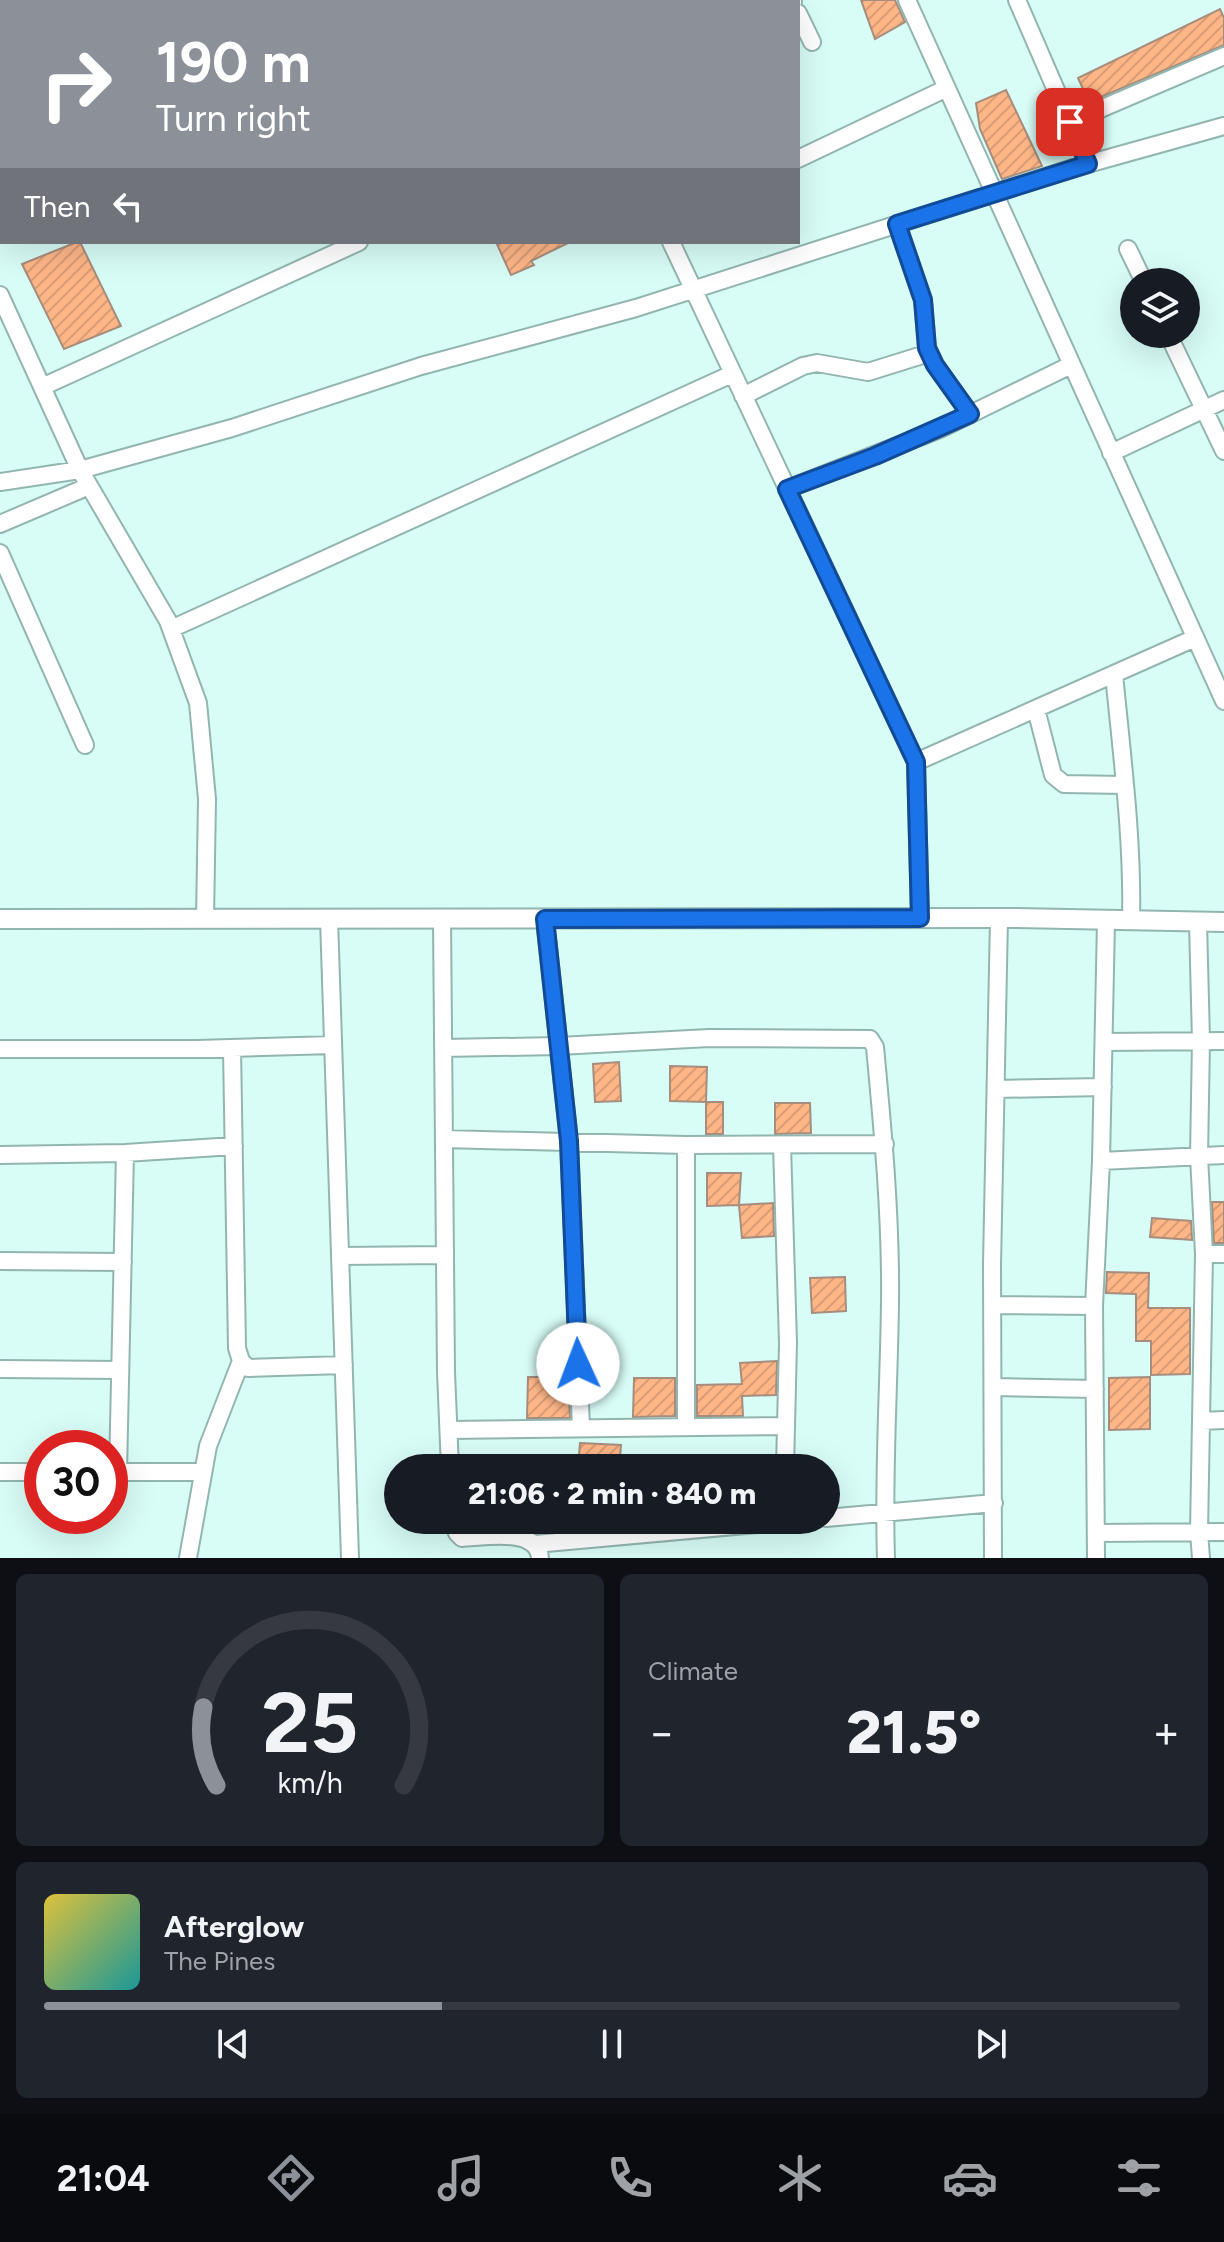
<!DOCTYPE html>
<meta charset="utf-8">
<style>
body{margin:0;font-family:Figtree,sans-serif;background:#20242c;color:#f1f3f6;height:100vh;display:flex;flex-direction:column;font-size:30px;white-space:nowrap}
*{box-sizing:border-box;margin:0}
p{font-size:26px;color:#9ea1a6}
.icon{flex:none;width:44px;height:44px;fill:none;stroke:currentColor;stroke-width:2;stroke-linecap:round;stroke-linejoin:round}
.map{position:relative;height:1558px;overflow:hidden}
.details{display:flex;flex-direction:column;gap:16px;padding:16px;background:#0d0f14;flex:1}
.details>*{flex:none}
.guide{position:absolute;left:0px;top:0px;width:800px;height:244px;box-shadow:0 8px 32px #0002;background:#8c9099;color:#fff;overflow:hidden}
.buttons{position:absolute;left:1120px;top:268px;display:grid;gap:16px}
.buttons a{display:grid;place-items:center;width:80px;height:80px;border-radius:50%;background:#171b24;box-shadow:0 8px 32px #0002;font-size:40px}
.speed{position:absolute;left:24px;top:1430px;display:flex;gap:16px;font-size:40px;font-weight:700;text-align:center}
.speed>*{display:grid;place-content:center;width:104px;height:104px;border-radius:50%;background:#171b24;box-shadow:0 8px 32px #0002;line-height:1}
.speed .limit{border:12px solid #d22;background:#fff;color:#111}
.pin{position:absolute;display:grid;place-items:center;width:68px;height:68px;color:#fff;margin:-34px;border-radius:16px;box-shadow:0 4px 12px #0006}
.me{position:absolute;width:88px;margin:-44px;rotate:358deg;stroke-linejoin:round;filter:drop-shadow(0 0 6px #0008)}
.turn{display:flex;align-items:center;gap:28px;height:168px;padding:0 24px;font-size:36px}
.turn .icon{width:104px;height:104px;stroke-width:2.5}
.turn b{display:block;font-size:56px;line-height:68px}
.then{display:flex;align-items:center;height:76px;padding:0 24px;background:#0003;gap:16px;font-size:30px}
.big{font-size:60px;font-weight:800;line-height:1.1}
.details .widget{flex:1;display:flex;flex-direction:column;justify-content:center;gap:12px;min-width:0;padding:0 28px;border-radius:12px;background:#20242c}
.details .dial{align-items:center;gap:0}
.dial svg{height:208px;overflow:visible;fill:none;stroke:#363941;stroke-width:7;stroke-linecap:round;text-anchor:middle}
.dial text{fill:#f1f3f6;stroke:none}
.song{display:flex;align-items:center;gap:24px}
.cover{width:96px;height:96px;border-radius:12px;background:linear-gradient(135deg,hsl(50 70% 55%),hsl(180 70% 35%))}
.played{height:8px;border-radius:4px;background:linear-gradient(90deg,#8c9099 35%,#363941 35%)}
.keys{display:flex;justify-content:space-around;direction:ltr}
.heat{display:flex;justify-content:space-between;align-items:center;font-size:44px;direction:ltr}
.details .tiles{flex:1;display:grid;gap:16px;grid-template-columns:1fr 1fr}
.widget:last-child{grid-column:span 2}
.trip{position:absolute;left:384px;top:1454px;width:456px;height:80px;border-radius:40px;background:#171b24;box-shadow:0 8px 32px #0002;font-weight:800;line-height:80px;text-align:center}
.menu{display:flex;height:128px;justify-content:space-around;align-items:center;background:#090b0e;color:#9ea1a6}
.menu .icon{width:56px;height:56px}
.menu .selected{color:#8c9099}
.menu b{font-size:36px;color:#f1f3f6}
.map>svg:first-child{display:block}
.building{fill:url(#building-hatch);stroke:#a68d7d;stroke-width:2}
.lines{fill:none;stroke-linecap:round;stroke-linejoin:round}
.minor-casing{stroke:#93b5b0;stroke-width:20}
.tertiary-casing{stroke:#93b5b0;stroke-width:22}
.minor{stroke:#fff;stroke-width:16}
.tertiary{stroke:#fff;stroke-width:18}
.route-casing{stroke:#114b97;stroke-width:20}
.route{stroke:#1a73e8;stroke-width:14}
</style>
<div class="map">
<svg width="1224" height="1558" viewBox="0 0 1224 1558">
<defs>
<pattern id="building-hatch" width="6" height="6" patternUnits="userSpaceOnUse" patternTransform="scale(2)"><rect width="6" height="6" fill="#feb687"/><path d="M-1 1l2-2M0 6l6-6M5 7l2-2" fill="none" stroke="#d99c75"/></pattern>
</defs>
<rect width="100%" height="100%" fill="#d8fcf6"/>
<path class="building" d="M861,0H895L905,22L875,39Z
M1220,9L1224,18V45L1089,102L1078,78Z
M1006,90L1042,166L1002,179L980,129L976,103Z
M77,242H80L121,326L64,349L22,264Z
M496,242H570L531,261L534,265L511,275Z
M619,1062L621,1101L595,1102L593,1064Z
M670,1066L707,1067L706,1102L670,1101Z
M706,1102H723V1134H706Z
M775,1103H810L811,1133L775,1134Z
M707,1173H741L739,1205L707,1206Z
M1212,1202H1224V1243H1214Z
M773,1203L774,1236L742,1238L739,1205Z
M1152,1218L1191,1221L1192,1240L1150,1237Z
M1107,1272L1149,1273L1148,1308H1190V1374L1151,1375V1341H1136V1294L1106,1293Z
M845,1277L846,1311L812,1313L810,1278Z
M777,1361L776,1395L742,1396L743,1416H697V1385L742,1384L740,1363Z
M528,1377H568L570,1418H527Z
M1150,1377V1429L1109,1430V1378Z
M634,1378H675V1416L633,1417Z
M580,1443L621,1445L619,1468H578Z"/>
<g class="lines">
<defs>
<path id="minor" d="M560,0L561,2
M686,0L687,2
M792,0L793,2
M907,0L1224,701
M1017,0L1088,164
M402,2L406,0
M798,13L812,42
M1070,122L1224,56
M798,159L947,88
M897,224L923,300L927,348L935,365L970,414
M671,242L916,762L920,918
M1128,249L1144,282
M0,295L80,470L168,621L198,703L207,799L205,919
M1168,334L1224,451
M42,387L359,242
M743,396L803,366L817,363L868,372L929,353
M1111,453L1224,400
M0,482L80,470L232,428L421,366L636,308L1073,168L1224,126
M787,489L940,429L1071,365
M0,524L89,486
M0,553L85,745
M171,629L732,374
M1114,674C1122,757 1133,839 1131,921
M1036,709L1053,775L1064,784L1125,785
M916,762L1195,638
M329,919L350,1558
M442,919L446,1372L450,1468
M545,919L569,1141L581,1428
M1198,922L1201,1041L1199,1156L1204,1254L1199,1532L1201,1558
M1104,1042L1224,1041
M232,1048L237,1348L241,1361L248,1368L344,1365
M443,1048L559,1046L709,1038L870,1039L875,1047C883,1132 891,1217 890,1302C889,1388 883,1473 886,1558
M0,1049H197L333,1045
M996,1089L1103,1087
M444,1139L686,1145L885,1144
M782,1145L788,1343L785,1468
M0,1155L125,1153L234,1146
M1101,1161L1224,1155
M1204,1254H1224
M340,1256L445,1255
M0,1261L123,1262
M993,1305L1094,1306
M0,1369L120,1370
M993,1387L1095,1389
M1201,1421L1224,1420
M686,1427V1145
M449,1430L786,1426
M0,1472H42
M110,1472H202
M118,1472L125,1153
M826,1518L994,1503
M452,1520L457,1533L462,1538C485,1537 538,1527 540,1558
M1096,1533L1224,1532
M535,1544L801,1520
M188,1558L208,1446L241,1361
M993,1558L992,1265L999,918
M1096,1558L1094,1306L1101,1161L1106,921"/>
<path id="tertiary" d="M0,919L1014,918L1224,922"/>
</defs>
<use href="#minor" class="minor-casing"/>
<use href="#tertiary" class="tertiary-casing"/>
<use href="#minor" class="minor"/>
<use href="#tertiary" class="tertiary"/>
</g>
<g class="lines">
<defs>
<path id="route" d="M578,1364L569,1141L545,919L920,918L916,762L787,489L875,456L970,414L935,365L927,348L923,300L897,224L1088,164L1070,122"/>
</defs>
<use href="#route" class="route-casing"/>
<use href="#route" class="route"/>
</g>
</svg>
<div class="buttons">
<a><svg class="icon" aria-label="layers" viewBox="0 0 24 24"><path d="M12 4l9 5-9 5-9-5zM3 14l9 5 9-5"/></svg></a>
</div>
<div class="speed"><div class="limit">30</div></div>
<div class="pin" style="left:1070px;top:122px;background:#d93025"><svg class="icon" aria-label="arrive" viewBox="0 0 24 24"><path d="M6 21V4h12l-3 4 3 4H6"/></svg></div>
<svg class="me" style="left:578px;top:1364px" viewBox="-20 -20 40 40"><circle r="19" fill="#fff"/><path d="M0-13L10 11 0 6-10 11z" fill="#1a73e8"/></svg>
<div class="trip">21:06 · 2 min · 840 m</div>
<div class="guide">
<div class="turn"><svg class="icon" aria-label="right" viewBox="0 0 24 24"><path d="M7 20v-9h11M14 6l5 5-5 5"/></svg><div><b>190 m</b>Turn right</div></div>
<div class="then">Then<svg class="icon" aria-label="left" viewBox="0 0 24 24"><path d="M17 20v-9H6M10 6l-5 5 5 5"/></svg></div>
</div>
</div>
<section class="details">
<div class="tiles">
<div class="widget dial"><svg viewBox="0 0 100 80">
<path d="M14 69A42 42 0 1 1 86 69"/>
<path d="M14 69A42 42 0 0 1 9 39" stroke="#8c9099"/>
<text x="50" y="56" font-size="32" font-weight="700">25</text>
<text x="50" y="72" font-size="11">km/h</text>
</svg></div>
<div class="widget"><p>Climate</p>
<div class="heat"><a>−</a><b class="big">21.5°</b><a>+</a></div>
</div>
<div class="widget">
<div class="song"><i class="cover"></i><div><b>Afterglow</b><p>The Pines</p></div></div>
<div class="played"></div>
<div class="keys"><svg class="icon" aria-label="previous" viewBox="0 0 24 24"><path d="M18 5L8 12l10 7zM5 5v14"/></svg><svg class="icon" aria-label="pause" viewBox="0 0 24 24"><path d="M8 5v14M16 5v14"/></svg><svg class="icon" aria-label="next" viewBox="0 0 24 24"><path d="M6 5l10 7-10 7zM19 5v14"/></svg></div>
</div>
</div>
</section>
<nav class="menu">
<b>21:04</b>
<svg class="icon selected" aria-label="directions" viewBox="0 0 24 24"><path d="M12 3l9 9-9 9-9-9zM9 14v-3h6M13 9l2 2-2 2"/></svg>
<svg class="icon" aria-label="music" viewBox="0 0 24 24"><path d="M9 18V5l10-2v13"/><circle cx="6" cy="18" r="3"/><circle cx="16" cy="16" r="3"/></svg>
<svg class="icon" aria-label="phone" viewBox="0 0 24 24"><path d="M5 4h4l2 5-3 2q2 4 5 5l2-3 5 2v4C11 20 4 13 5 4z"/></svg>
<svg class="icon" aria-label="climate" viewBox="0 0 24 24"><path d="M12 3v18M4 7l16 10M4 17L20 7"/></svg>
<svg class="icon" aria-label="car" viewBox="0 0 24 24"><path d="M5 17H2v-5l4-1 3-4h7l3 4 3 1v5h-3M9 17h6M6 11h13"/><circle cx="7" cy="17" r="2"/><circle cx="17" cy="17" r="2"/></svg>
<svg class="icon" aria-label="filters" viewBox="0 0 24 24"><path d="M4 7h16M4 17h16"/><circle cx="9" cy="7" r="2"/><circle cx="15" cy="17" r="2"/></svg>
</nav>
